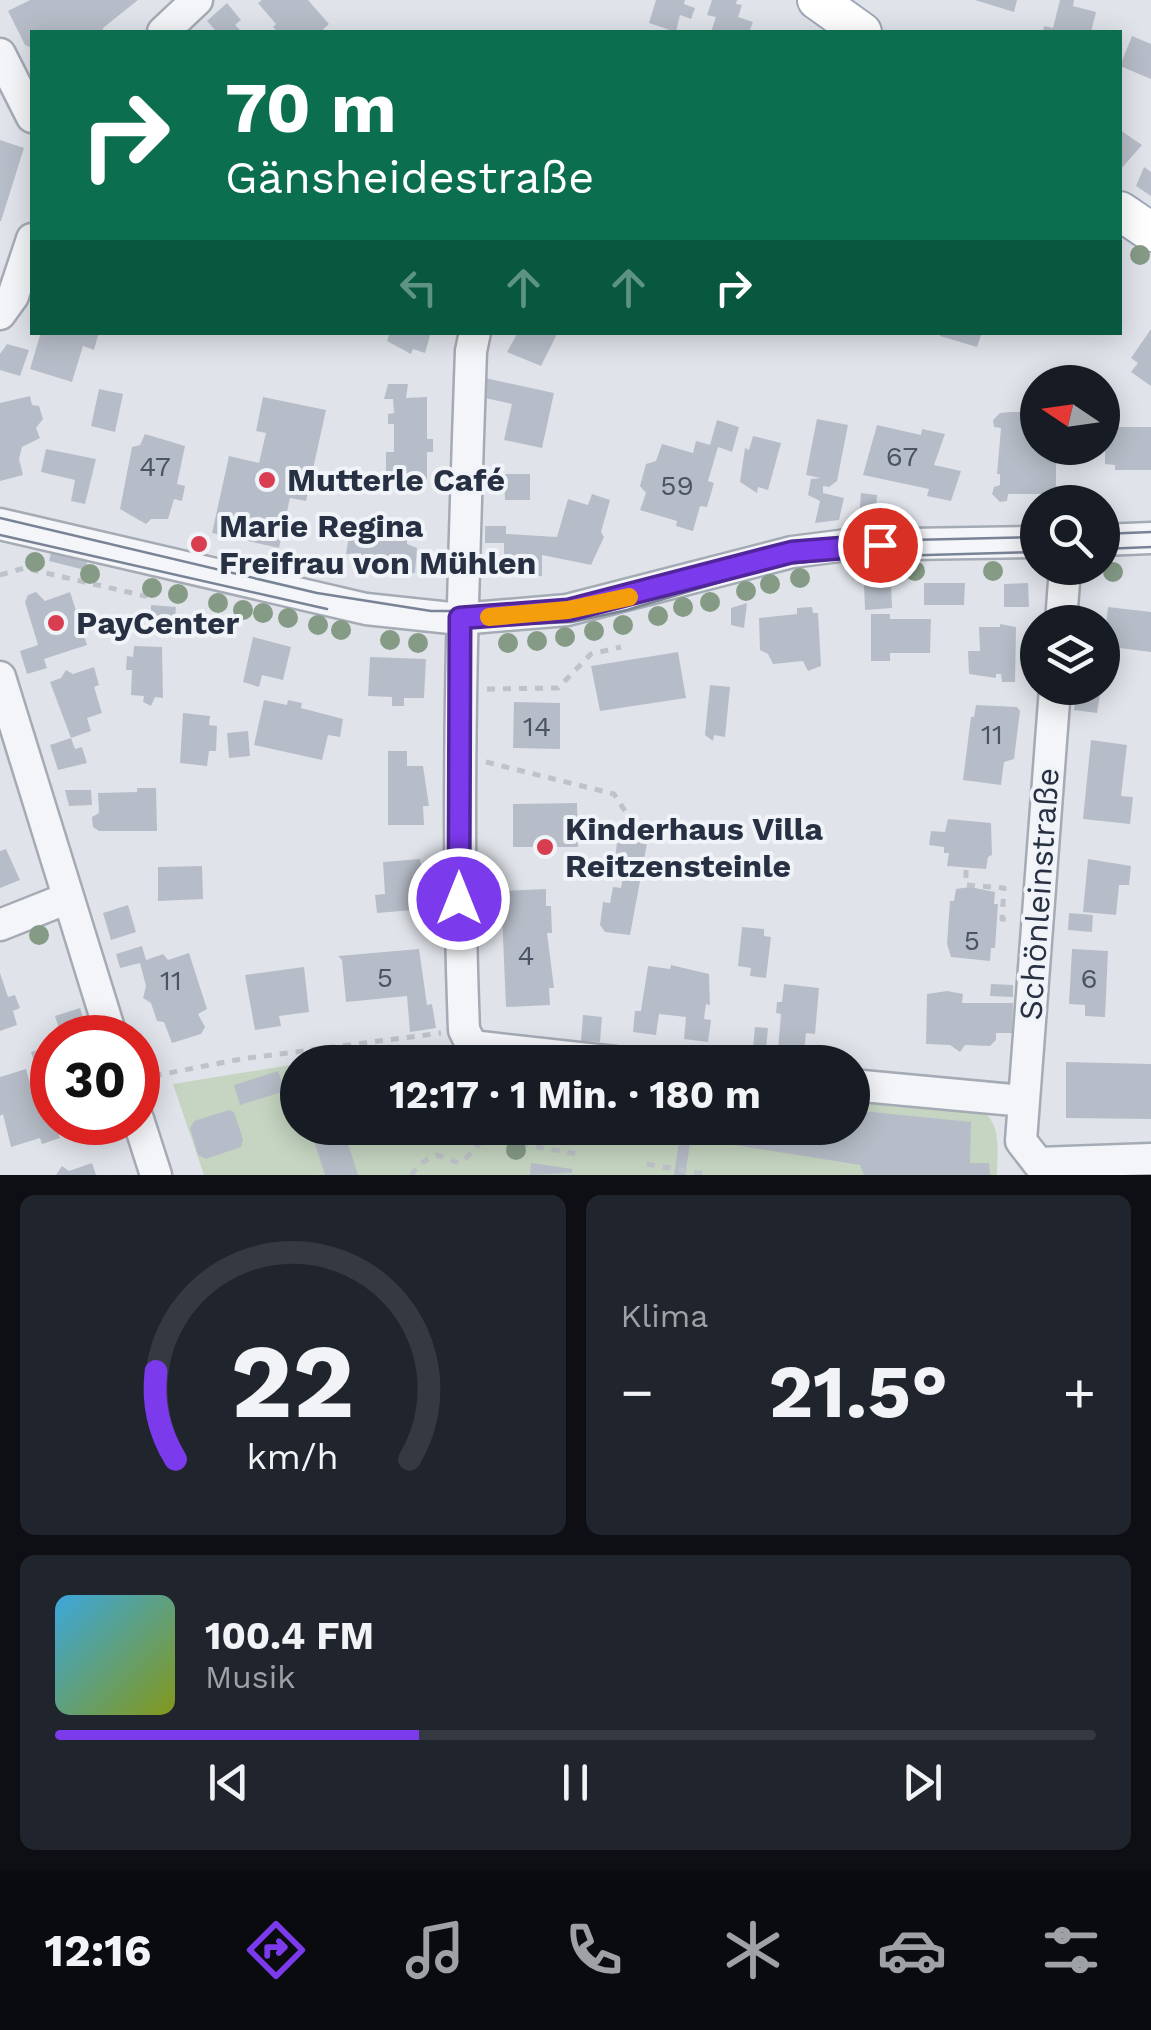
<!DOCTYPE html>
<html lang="de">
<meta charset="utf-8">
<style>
body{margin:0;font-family:"Work Sans",sans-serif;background:#20242c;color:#f1f3f6;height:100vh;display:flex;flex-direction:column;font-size:38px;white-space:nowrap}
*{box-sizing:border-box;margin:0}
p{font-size:32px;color:#9ea1a6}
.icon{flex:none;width:55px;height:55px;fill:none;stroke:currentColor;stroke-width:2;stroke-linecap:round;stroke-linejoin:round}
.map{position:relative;height:1175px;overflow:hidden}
.details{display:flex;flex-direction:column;gap:20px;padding:20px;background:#0d0f14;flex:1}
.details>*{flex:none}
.hud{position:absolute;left:30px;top:30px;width:1092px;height:305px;border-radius:0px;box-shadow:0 5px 25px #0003;background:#0b6e4f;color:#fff;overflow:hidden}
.needle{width:65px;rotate:283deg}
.buttons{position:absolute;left:1020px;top:365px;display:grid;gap:20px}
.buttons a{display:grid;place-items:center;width:100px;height:100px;border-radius:50%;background:#171b24;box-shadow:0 5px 25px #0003;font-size:50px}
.speed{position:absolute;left:30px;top:1015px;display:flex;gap:20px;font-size:50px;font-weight:700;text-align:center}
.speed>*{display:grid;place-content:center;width:130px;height:130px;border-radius:50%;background:#171b24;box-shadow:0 5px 25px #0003;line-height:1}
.speed .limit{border:15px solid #d22;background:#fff;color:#111}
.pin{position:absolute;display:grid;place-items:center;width:85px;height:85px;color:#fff;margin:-42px;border:5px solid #fff;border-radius:50%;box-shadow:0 2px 10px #0007}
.me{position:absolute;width:110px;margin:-55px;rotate:0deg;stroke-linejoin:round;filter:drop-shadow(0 0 8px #0008)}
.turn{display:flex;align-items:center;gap:35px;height:210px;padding:0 30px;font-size:45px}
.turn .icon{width:130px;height:130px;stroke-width:2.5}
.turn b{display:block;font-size:70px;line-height:85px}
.lanes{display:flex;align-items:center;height:95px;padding:0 30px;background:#0003;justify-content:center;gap:50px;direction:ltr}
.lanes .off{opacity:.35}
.big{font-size:75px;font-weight:700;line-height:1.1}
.details .tile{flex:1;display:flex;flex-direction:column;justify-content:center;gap:15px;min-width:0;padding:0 35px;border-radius:15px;background:#20242c}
.details .dial{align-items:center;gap:0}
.dial svg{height:260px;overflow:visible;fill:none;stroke:#363941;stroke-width:7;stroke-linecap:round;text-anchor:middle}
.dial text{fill:#f1f3f6;stroke:none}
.song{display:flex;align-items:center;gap:30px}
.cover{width:120px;height:120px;border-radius:15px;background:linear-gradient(135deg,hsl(200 70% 55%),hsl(70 70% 35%))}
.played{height:10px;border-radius:5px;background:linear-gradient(90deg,#7c3aed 35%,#363941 35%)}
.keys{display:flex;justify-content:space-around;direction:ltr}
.heat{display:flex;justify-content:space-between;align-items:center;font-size:55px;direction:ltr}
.details .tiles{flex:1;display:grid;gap:20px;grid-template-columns:1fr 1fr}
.tile:last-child{grid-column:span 2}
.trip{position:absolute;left:280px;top:1045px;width:590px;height:100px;border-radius:50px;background:#171b24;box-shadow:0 5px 25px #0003;font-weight:700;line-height:100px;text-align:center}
.tabs{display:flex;height:160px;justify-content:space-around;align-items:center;background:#090b0e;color:#9ea1a6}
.tabs .icon{width:70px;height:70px}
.tabs .current{color:#7c3aed}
.tabs b{font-size:45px;color:#f1f3f6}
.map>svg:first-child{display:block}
.green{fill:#c5d5c1}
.building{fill:#b7bdc8}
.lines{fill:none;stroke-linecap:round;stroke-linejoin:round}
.minor-casing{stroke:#a5abb5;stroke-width:35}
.major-casing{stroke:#9fa8b7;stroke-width:42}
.path{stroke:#bec2c9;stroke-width:5;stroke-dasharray:8 8;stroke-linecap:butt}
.minor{stroke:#f3f5f8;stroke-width:30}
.major{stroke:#fff;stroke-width:38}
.tram{stroke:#788395;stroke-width:2.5}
.tree{fill:#859b86}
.route-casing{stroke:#51269a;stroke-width:25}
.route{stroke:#7c3aed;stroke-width:18}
.slow{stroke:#f59e0b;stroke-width:18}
.poi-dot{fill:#d83d50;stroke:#f0f3f7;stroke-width:4}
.labels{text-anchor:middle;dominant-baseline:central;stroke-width:8;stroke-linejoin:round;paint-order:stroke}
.number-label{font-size:28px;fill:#4b5464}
.poi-label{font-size:32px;font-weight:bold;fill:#273143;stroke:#f0f3f7;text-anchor:start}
.street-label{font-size:32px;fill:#273143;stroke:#f0f3f7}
</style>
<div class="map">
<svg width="1151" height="1175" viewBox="0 0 1151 1175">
<rect width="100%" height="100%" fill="#e0e4ea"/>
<path class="green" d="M431,1049H450L460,1062H314Z
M297,1064L298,1128H852L853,1100L984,1112C1002,1127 997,1153 997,1175H204L173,1084Z"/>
<path class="building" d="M30,0H138L103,28V32H32V48L25,45L8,11Z
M262,0H308L329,24L320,32H278L273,27L276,24L258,3Z
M656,0H685L684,4L695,8L691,19L680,15L676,32L649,23Z
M712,0H737L736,4L742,5L738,17L753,22L749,32H711L716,17L707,15Z
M975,0H1017L1014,12Z
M1060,0H1074L1073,6L1096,12L1091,32H1043L1044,26L1053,28Z
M227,3L241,20L235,25L242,32H217L207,21Z
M1132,36L1151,44V79L1120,66Z
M1120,130L1142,145L1120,170Z
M0,140L24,148L1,221H0Z
M1144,167L1151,172V196L1136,186Z
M1151,329V386L1131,372L1138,363L1131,358Z
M41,332H99L94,350L83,346L72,382L30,369Z
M390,332H431L425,353L413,349L411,354L387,341Z
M518,332H558L541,366L507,352Z
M941,332H982L977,347L940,336Z
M7,344L29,350L20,376L0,370V354Z
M485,378L554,393L542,448L504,440L512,404L485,398Z
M388,384H408L406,398L427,397V439H433V452H427V480H386V452H394V424H388V414L394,413L393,399H384Z
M99,389L123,394L115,432L91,426Z
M30,396L32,405L39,406L43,419L36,428L40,438L22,447L19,459L23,475L0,481V403Z
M263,397L326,410L306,501L290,498L279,548L212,533L229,456L259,463L266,433L256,431Z
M1010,412H1038V448H1056V486L1063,487L1065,494L1056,502L1050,500L1048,494H1008L1007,501L1000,502L992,494L994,487L1000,485V474H997L1001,428L994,427L993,420L1000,413Z
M817,419L848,425L837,481L829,487L823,486V493L844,498L839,520L815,523L820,501L808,495L811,479L821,478L806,475Z
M717,420L739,427L732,452L718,447L708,481L714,483L707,507L700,506L693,531L676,526L677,521L640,510L646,493L640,486L646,464L656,461L662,444L693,453L696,441L710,445Z
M877,425L921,435L922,429L945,434L934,465L961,471L951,501L927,496L929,489L863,475Z
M1116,427H1151V470H1115V465L1105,464V432H1116Z
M145,434L185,446L177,484L185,486L182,501L174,499L168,519H151L146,524L120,509L132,447L140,445Z
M753,436L781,443L768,490L758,487L757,493L740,482L745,448L749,450Z
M46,449L96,459L85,504L71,501L75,480L41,472Z
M504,474H530V500H505Z
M861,493L877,495L875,518L859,519Z
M592,494L610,500L601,532L604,537L591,565L542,555V576H501L498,560L504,557V543H485V526H506V534L557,537L568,499L588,505Z
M350,529H407V544L417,548L415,573H372V560H362L361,553L346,554Z
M51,553L87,562L85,570L49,561Z
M876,583H891L892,608L865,610L864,584Z
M924,583H965L964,605H924Z
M1028,583L1029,607H1004V584Z
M36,592L45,601L70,592L87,645L44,659L47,668L27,674L20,651L38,645L25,602L28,595Z
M747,603L744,628L731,625V608Z
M151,605L176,607L174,630L150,628Z
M812,607L813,613H818L821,666L808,671L803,661L773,664L768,654L760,650L759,618L797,614V608Z
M1108,607L1151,612V652L1104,646Z
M871,614H890V619H931L930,653H890V661H871Z
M1000,624L1016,627L1015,682H1002L1001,674H996V678L969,674L968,651H980L979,627H1000Z
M253,637L291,647L283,680L262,675L259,687L243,682Z
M134,646L162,647L163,698L155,697L151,706L143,702L144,696L131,695L132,670H126L127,656L133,657Z
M678,652L686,698L600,711L591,666Z
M370,657L426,659L424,698H404V706H392V697L368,696Z
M94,667L99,685L94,687L102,713L87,718L91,731L71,738L50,682L61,678L66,670L73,674Z
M710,685L730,687L725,737L714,735L713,741L705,735Z
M1077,688H1101L1097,713L1074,710Z
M264,700L287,705L288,700L302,703L301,708L343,719L340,737L328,735L322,760L254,745Z
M514,702L560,703V749L513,748Z
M976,705L1017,707L1020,711L1014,759L1004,762L1001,785L963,780L971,717H974Z
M183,713L210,716L209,725L217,726L216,751H209L207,766L180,763Z
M248,731L250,756L229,758L227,733Z
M71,738L75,749L82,747L87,763L58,770L50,745Z
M1091,740L1127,745L1121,796L1133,797L1130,824L1083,819Z
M388,751H407V766H423L429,806H423L424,825H388Z
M137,788H156L157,831H99L93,827L92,817L99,813L98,793L137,792Z
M65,790H91L92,805L69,806Z
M577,803L578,847H513V804Z
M948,819L991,823L992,855L988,857L986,869L947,866L949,853H944V847L929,845L931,831L945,832Z
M618,834L648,838L630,935L605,932L600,925L603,902L610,903L613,887L621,888L624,870L614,868Z
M6,849L20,880L0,888V851Z
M420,859L426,891H423L424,909L377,913L375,895L385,894L383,862Z
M1088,859L1131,866L1129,885H1119L1116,915L1083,912Z
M202,866L203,899L158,901V867Z
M970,887L995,892L994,904H998L995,948H991L990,961L951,957L947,944L950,901H954L956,889Z
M546,889V906H551L552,933H547L554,988H549L550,1005L506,1007L501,891Z
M128,905L136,932L111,940L103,913Z
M1069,913L1093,915L1092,932L1068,930Z
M742,927L764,929V936L771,937L766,978L750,976L751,968L738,966Z
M142,946L146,960L163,954L168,960L189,953L207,1009L198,1014L205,1027L201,1034L172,1043L164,1022L157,1021L151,1003L143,998L146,986L140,963L120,968L116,954Z
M419,949L427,1005L432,1004L436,1028L410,1032L407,996L346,1002L342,960L338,956Z
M1072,949L1108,951L1105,1017L1085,1016V1005L1069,1004Z
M671,965L709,974L710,1005L706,1004L704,1019L711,1020L708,1042L684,1039L686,1017L659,1014L656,1035L633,1032L635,1011H641L648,966L670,969Z
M304,967L309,1012L279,1016L281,1026L255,1030L245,975Z
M0,973L8,997L15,995L20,1008L13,1011L17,1025L0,1031Z
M784,984L819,988L815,1034L806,1033L804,1052L778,1050L781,1014L776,1013L777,1002H782Z
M991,984L1013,985V997L990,996Z
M947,991L963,994L962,1003H1013L1012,1033H996V1040L990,1046L965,1045L960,1052L950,1045L926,1044L927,994Z
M80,1008L85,1023L60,1031L55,1016Z
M583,1015L602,1017L600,1042L581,1041Z
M755,1027L768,1028L766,1050L753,1048Z
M52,1045V1122H79L80,1126L58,1133L60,1138L42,1144L40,1138L11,1147L3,1114L0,1116V1077L26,1069L30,1083L40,1080L31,1052Z
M1066,1062L1151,1064V1119L1066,1118Z
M278,1071L285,1091L240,1105L234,1085Z
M229,1110L234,1112L243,1139L241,1147L206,1159L198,1155L190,1128L194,1121Z
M852,1110L971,1122L970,1163H989L990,1175H864L860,1165L691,1138L685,1175H674L681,1128H852Z
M310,1128H343L358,1175H325Z
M92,1163L96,1175H56L62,1166L69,1171Z
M531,1163L572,1169V1173L530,1175Z"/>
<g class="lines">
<defs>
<path id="minor" d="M163,32L197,0
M0,54L32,117
M0,314L13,296L32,239
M475,332L471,351C463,578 455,803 464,1030L472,1046L615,1062
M0,524L366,609L460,619L567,610L792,552L847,545L1038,542
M1102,540L1151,538
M1061,622L1065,568
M0,677L112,1038
M0,925L68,898
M852,1085L1024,1101L1021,1141L1038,1163L1151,1159
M1024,1101L1055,688
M138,1119L156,1175"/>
<path id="major" d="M817,0L862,32
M1120,211L1151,232"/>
</defs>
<use href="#minor" class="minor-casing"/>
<use href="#major" class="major-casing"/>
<path class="path" d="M0,575L24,568L145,596L147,587
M487,689L558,688L591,654L621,647
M486,762L614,794L627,814
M966,870V885L1004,888L1002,919L1013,920
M138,1079L241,1059L441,1033
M647,1164L710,1175
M411,1175L421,1163L437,1155L459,1163C471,1157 475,1144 488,1138L583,1155"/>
<use href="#minor" class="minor"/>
<use href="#major" class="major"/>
<path class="tram" d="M0,518L317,593L431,611H461L563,606L689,576L776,549L823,542L1038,537
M1102,534L1151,532
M0,535L327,609
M1102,549L1151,547
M505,625L572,622L627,610L777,565L855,557L1038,552"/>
</g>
<g class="tree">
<circle cx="1140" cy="255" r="10"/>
<circle cx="35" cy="562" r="10"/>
<circle cx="893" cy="571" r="10"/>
<circle cx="915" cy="571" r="10"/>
<circle cx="993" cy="571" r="10"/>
<circle cx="1113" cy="572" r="10"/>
<circle cx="90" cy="574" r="10"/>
<circle cx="800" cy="578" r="10"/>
<circle cx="770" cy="584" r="10"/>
<circle cx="152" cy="588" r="10"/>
<circle cx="746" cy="591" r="10"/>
<circle cx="178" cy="594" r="10"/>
<circle cx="710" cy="602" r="10"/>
<circle cx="218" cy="603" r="10"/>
<circle cx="683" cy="607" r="10"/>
<circle cx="243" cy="610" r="10"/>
<circle cx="263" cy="613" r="10"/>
<circle cx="658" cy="616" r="10"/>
<circle cx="288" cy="618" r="10"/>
<circle cx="318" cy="625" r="10"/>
<circle cx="623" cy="625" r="10"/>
<circle cx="341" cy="630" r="10"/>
<circle cx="594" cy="631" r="10"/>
<circle cx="565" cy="637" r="10"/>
<circle cx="390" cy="640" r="10"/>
<circle cx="537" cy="641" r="10"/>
<circle cx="418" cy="643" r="10"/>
<circle cx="508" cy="643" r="10"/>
<circle cx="39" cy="935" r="10"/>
<circle cx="516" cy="1150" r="10"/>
</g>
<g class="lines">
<defs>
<path id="route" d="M459,899L460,618L568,610L792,552L880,545"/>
</defs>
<use href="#route" class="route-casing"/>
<use href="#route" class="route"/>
<path class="slow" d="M489,617L568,610L629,597"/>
</g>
<g class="poi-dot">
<circle cx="267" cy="480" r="10"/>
<circle cx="199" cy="544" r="10"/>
<circle cx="56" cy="623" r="10"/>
<circle cx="545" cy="847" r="10"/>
</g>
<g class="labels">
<g class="number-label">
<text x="902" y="456">67</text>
<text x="155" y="466">47</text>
<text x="677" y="485">59</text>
<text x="537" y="726">14</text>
<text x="992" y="734">11</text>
<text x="972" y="940">5</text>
<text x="526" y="955">4</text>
<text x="385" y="977">5</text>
<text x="1089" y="978">6</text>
<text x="171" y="980">11</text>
</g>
<g class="poi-label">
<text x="287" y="480">Mutterle Café</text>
<text x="219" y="526">Marie Regina<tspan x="219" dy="37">Freifrau von Mühlen</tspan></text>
<text x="76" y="623">PayCenter</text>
<text x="565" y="829">Kinderhaus Villa<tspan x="565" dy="37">Reitzensteinle</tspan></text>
</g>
<g class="street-label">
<text transform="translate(1039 894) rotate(-86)">Schönleinstraße</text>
</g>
</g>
</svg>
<div class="buttons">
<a><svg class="needle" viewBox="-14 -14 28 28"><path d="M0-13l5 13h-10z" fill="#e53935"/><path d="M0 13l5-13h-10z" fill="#9ea1a6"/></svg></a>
<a><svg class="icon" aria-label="search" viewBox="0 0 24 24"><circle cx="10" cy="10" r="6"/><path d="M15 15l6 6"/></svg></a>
<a><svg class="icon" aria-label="layers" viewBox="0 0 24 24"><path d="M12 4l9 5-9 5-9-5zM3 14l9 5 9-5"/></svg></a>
</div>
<div class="speed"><div class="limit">30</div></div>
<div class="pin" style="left:880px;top:545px;background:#d93025"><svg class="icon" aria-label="arrive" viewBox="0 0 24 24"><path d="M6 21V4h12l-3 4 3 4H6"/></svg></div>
<svg class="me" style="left:459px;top:899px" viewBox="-20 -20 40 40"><circle r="17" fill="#7c3aed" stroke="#fff" stroke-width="3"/><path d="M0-11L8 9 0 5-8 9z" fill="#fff"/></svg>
<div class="trip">12:17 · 1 Min. · 180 m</div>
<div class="hud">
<div class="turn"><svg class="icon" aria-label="right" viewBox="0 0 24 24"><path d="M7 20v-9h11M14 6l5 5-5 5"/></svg><div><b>70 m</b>Gänsheidestraße</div></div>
<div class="lanes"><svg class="icon off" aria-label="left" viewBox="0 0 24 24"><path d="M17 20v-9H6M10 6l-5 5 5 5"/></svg><svg class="icon off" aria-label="ahead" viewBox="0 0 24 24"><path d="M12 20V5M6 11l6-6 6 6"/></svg><svg class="icon off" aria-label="ahead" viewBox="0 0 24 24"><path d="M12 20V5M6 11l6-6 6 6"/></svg><svg class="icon" aria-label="right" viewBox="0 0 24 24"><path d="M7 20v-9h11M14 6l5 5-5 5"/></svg></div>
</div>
</div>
<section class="details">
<div class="tiles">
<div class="tile dial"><svg viewBox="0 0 100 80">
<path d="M14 69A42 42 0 1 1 86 69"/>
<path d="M14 69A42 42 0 0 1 8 42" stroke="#7c3aed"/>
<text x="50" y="56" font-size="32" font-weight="700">22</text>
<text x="50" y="72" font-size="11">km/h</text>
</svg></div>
<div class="tile"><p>Klima</p>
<div class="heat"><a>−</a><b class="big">21.5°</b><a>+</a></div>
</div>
<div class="tile">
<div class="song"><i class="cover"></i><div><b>100.4 FM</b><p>Musik</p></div></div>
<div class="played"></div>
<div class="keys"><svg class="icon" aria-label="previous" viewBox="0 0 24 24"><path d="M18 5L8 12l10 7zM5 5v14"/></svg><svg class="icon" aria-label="pause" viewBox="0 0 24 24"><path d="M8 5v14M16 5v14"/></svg><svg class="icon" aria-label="next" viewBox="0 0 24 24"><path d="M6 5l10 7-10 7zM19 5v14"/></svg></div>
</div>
</div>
</section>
<nav class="tabs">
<b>12:16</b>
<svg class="icon current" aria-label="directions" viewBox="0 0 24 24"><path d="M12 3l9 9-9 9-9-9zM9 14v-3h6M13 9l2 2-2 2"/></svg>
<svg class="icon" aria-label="music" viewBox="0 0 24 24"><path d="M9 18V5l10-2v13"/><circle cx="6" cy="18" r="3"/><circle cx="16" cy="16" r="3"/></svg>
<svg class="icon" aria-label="phone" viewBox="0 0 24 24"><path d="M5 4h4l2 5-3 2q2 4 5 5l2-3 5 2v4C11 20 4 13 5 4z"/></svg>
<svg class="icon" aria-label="climate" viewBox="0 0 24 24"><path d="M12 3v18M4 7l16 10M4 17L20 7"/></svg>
<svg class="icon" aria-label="car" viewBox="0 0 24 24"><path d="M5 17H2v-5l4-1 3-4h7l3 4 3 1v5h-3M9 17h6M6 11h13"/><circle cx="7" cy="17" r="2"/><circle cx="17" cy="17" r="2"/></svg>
<svg class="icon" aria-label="filters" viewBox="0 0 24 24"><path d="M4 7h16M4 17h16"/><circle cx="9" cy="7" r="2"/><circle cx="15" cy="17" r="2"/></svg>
</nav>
